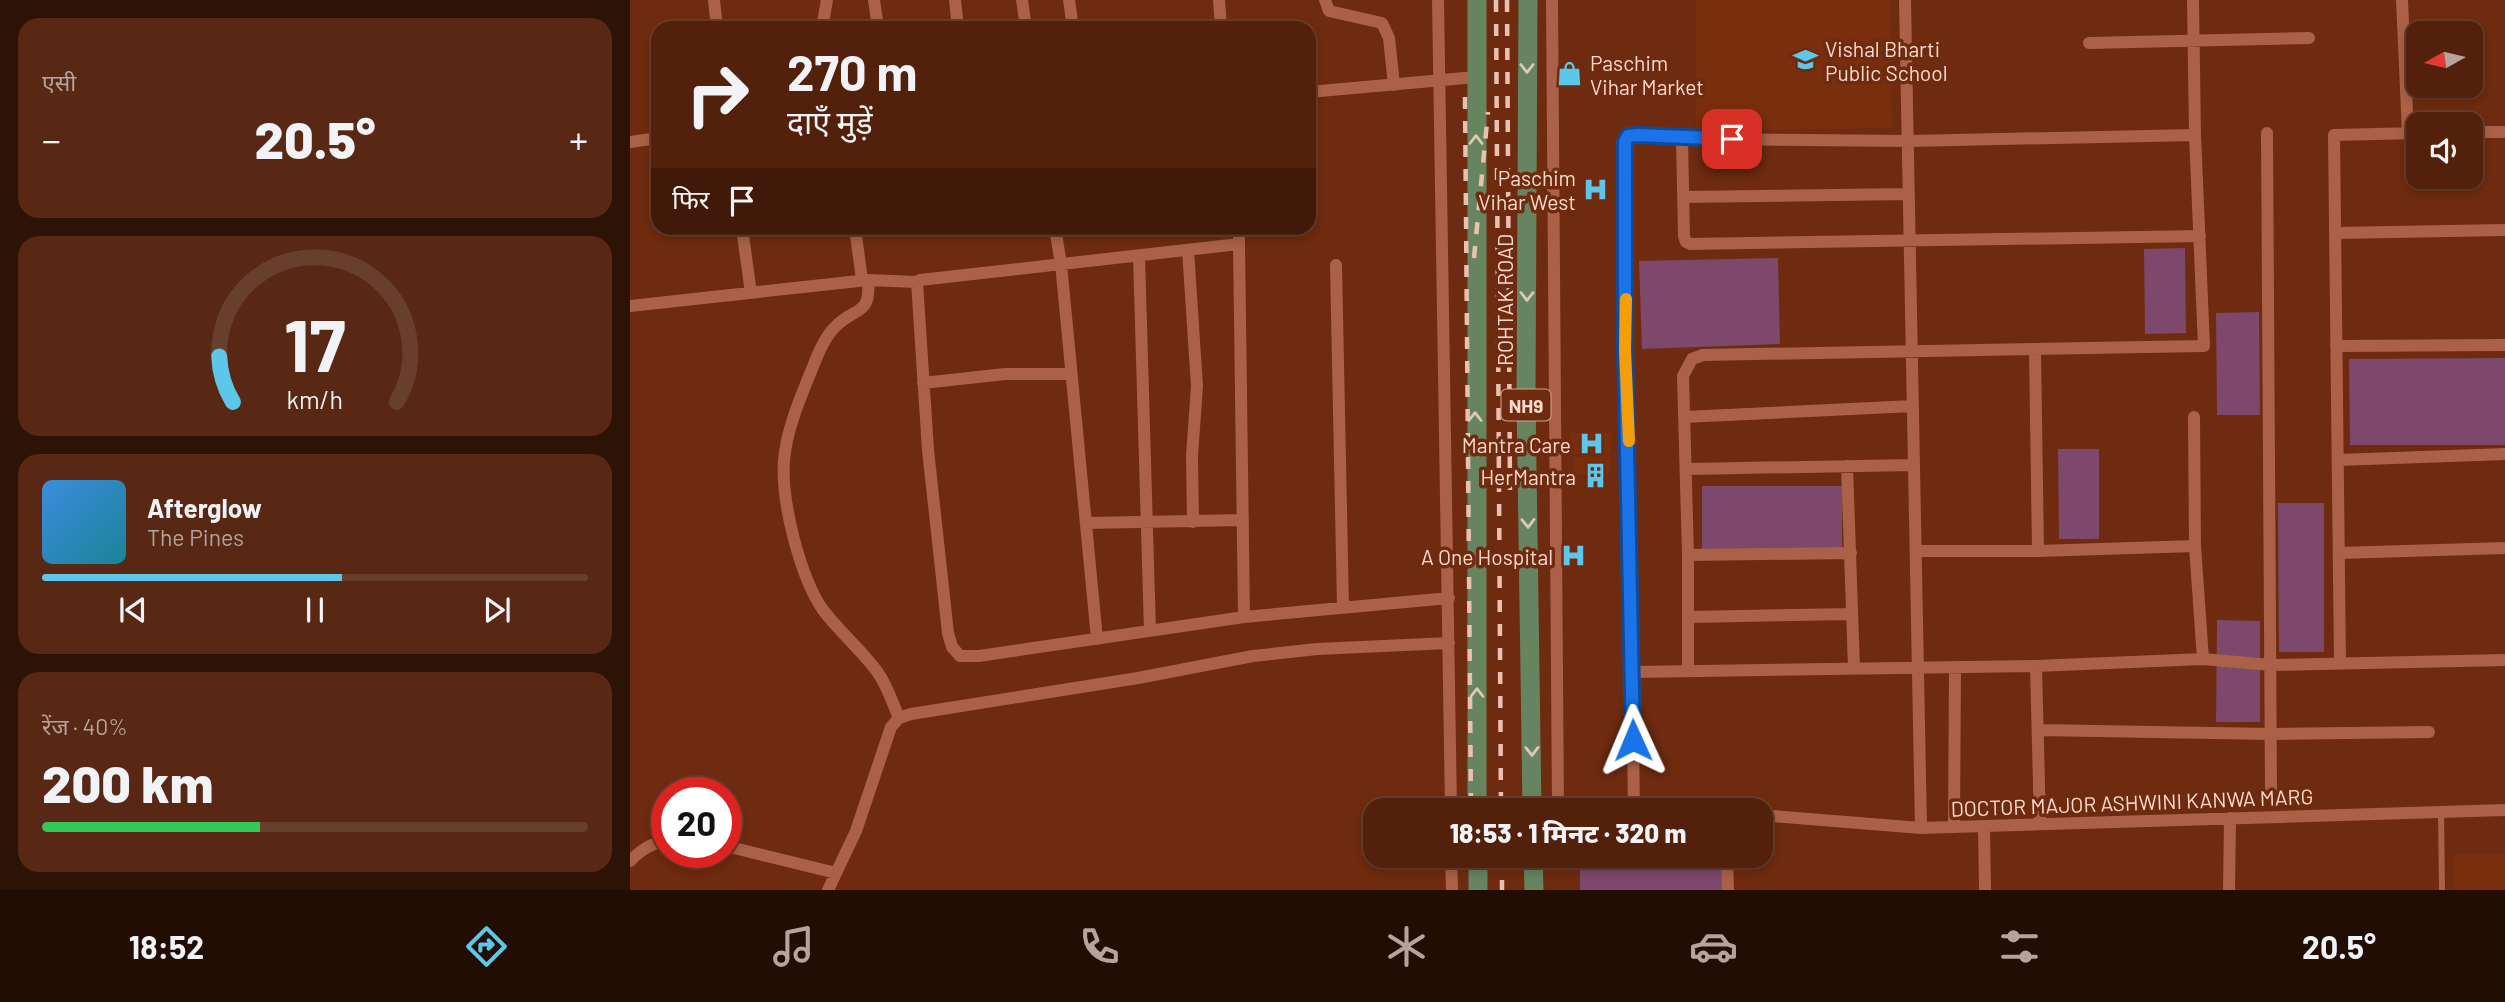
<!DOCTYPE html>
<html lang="hi">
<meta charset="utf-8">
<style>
body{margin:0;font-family:Barlow,"Noto Sans Devanagari",sans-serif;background:#582814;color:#f1f3f6;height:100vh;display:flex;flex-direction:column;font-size:26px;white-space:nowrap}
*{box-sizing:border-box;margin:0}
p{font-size:23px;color:#b5a39d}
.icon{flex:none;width:38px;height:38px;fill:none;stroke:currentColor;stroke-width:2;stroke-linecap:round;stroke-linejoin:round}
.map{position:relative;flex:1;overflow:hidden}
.details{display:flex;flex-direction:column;gap:18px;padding:18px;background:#2d1206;width:630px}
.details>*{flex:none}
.top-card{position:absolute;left:21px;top:21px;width:665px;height:214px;border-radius:21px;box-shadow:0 4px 10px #0003,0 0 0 2px #683e2c;background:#52200b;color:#f1f3f6;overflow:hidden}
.needle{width:46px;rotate:262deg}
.controls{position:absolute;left:1776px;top:21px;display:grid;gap:14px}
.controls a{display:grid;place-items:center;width:77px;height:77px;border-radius:14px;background:#52200b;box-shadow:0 4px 10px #0003,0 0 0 2px #683e2c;font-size:35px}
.speed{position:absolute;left:21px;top:777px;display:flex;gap:14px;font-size:35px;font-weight:700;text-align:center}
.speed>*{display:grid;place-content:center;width:91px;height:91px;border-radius:50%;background:#52200b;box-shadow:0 4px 10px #0003,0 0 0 2px #683e2c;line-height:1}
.speed .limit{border:10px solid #d22;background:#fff;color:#111}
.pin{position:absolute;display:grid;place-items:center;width:60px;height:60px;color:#fff;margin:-30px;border-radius:14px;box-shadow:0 4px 10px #0006}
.me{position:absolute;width:77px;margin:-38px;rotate:359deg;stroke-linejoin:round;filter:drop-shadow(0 0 5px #0008)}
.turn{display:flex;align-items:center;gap:24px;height:147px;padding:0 21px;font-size:32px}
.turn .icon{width:91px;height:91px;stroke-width:2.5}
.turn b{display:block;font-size:49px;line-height:60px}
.then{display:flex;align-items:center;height:66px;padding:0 21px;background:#0003;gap:14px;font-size:26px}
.big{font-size:52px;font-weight:800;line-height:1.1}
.details .widget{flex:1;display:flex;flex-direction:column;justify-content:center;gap:10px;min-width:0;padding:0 24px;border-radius:21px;background:#582814}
.details .dial{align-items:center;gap:0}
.dial svg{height:182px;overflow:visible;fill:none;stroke:#683e2c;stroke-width:7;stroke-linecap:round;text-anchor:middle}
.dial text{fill:#f1f3f6;stroke:none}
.song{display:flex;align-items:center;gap:21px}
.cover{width:84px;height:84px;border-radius:10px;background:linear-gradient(135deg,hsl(210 70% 55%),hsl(190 70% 35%))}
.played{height:7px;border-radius:4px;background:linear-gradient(90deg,#5cc7e8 55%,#683e2c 55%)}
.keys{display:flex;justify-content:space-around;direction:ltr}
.heat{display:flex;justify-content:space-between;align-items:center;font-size:38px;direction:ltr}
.charge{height:10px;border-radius:5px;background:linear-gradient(90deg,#34c759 40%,#683e2c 0)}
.trip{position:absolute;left:733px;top:798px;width:410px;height:70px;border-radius:21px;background:#52200b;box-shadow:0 4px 10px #0003,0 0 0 2px #683e2c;font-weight:800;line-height:70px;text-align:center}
.tabs{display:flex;height:112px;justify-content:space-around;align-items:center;background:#210d04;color:#b5a39d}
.tabs .icon{width:49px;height:49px}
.tabs .on{color:#5cc7e8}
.tabs b{font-size:32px;color:#f1f3f6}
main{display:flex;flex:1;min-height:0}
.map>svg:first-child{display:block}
.built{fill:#792e0e}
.green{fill:#7d486b}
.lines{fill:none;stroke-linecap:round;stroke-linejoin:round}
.service{stroke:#aa6147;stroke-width:6}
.minor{stroke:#aa6147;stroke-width:12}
.primary{stroke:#678460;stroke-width:19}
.rail{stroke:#e8c1b3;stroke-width:4.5;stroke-dasharray:12 12;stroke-linecap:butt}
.oneway{stroke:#dec9b8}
.route-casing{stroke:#114b97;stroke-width:18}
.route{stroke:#1a73e8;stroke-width:12}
.slow{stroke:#f59e0b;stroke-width:12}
.labels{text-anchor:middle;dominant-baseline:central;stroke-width:7;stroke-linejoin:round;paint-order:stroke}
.shield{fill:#6e2b0f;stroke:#d1a695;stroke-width:2}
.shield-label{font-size:19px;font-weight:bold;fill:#fcdace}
.poi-label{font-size:21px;fill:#fcdace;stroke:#6e2b0f;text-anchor:end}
.street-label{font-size:21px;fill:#fcdace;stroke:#6e2b0f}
</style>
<main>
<section class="details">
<div class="widget"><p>एसी</p>
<div class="heat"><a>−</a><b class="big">20.5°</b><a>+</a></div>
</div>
<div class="widget dial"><svg viewBox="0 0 100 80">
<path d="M14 69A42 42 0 1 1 86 69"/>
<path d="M14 69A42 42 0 0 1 8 49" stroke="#5cc7e8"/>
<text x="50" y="56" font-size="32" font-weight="700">17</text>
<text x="50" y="72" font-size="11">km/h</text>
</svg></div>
<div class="widget">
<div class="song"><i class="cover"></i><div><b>Afterglow</b><p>The Pines</p></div></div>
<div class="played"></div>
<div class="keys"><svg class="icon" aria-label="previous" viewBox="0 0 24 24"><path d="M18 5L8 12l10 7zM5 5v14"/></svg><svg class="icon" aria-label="pause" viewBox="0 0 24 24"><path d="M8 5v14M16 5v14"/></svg><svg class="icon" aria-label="next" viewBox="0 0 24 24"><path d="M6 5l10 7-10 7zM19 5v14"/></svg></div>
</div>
<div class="widget"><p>रेंज · 40%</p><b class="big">200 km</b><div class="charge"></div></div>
</section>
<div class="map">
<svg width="1875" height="890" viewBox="0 0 1875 890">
<rect width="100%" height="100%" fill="#6e2b0f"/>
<path class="built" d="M1066,0H1256L1260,3L1262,128L1066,131Z
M940,433H982L981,454H940Z
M980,456V474L945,475L944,457Z
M1824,855H1875V890H1824Z"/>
<path class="green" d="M1555,248L1556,333L1515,334L1514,249Z
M1148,258L1150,344L1012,349L1009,261Z
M1629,312L1630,415H1587L1586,313Z
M1875,358V445H1720L1719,359Z
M1428,449H1469V539H1429Z
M1072,486H1212V553H1072Z
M1648,503H1694V652H1649Z
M1587,620L1630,621V722H1586Z
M1096,856V890H950V857Z"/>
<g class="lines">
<path class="service" d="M1003,702V740
M1811,812L1812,890"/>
<path class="minor" d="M84,0L87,28
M244,0L248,28
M325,0L328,28
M392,0L396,28
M439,0L443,28
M589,0L591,28
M695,0L699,11L752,23L759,38L764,85
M808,0L821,810
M922,0L928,810
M1275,0L1291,828
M1772,0L1778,133
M192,28L197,0
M1459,43L1679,38
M679,92L846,77
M1841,132H1875
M1637,133L1641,791
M1565,135L1278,141L1052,139L1054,236L1056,242L1060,244L1570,236
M0,142L28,138
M1053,197L1279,194
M112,228L121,293
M225,228L232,280
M425,228L431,264L467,639
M609,228V244L290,280L287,282L298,450L318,633L322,647L330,656H349L614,617L819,598
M1705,233L1875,230
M609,244L614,617
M558,250L567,386L562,456L563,522
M509,256L520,631
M706,265L713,607
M238,280C241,316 226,306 205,327C193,339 186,359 180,374C169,401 156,432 154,461C151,501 170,577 193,610C209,631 230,649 246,670C257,684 262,702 269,718
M0,306L238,280L287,282
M1706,346L1875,345
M1405,349L1408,551
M293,383L375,374H441
M1054,417L1283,406
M1564,417L1565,546L1573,659
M1708,460L1875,454
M1217,466L1224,668
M1056,469L1284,465
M456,523L613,520
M1286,551H1408L1565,546
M1709,553L1875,548
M1058,555L1221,553
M1058,617L1222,614
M1710,663L1704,135L1788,133
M1406,666L1410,824
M1058,671V555L1053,376L1062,359L1073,355L1574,346L1565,135L1563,0
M1002,672L1406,666L1573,659L1641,665L1875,660
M1003,702L995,350V142L998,137L1052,139
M1408,730L1641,734L1799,732
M1003,740L1004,810
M1130,815L1291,828L1875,810
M1354,826L1355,890
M1324,827L1325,667
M96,846L206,873
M821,856L822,890
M1097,856L1098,890
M0,861C11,850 21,843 37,841
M198,890L226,831L261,727L269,718L281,714L508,678L623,656L687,649L819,643
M1599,890L1600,818"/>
<path class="primary" d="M847,0V810
M898,0L896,398L902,810
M848,856V890
M903,856L904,890"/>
<path class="rail" d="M866,0L871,810
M877,0L880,490
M835,97L841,810
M844,258L858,112
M872,856V890"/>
</g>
<defs><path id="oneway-chevron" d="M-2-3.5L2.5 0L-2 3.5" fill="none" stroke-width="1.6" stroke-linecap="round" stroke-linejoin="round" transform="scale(1.75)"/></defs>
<g class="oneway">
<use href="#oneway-chevron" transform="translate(897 68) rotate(90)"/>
<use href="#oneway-chevron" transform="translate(846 140) rotate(-90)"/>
<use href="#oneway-chevron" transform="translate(897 296) rotate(90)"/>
<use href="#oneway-chevron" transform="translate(845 417) rotate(-90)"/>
<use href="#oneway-chevron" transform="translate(898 523) rotate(89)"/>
<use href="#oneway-chevron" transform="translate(847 693) rotate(-90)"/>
<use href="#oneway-chevron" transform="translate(902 751) rotate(89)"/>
</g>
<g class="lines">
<defs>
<path id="route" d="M1003,740L995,350V142L998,136L1008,135L1102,139"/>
</defs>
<use href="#route" class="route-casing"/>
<use href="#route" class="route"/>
<path class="slow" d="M996,299L995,350L999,441"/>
</g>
<defs>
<symbol id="school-bare" viewBox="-9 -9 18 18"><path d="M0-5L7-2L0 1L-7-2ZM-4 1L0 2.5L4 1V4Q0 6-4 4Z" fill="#5cc7e8" stroke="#6e2b0f" stroke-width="2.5" paint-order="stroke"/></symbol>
<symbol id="shop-bare" viewBox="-9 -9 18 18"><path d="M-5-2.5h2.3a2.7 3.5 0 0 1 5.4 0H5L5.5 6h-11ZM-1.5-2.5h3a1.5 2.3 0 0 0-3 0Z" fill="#5cc7e8" stroke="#6e2b0f" stroke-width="2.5" paint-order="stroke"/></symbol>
<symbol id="hospital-bare" viewBox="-9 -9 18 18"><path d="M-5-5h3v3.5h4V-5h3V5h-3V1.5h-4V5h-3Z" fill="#5cc7e8" stroke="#6e2b0f" stroke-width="2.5" paint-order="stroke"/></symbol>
<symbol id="building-bare" viewBox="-9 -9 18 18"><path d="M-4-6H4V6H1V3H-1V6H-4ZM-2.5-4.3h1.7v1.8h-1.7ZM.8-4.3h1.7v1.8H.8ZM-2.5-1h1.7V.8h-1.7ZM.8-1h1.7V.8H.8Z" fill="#5cc7e8" stroke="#6e2b0f" stroke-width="2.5" paint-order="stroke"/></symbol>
</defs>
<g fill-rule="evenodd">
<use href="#school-bare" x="1158" y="42" width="35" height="35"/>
<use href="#shop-bare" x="922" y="56" width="35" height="35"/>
<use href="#hospital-bare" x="948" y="172" width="35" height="35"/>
<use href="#hospital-bare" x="944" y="426" width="35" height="35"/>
<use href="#building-bare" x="948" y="458" width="35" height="35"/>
<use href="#hospital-bare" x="926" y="538" width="35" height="35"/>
</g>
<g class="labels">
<rect class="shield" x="871.5" y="389.5" width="49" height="31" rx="5"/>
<g class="shield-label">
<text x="896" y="405">NH9</text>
</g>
<g class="poi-label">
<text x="1195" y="48" text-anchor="start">Vishal Bharti<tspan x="1195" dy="24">Public School</tspan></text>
<text x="960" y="62" text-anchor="start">Paschim<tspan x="960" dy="24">Vihar Market</tspan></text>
<text x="946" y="177">Paschim<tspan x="946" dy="24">Vihar West</tspan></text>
<text x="941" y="444">Mantra Care</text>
<text x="946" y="476">HerMantra</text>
<text x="923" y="556">A One Hospital</text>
</g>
<g class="street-label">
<text transform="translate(874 300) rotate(-90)">ROHTAK ROAD</text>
<text transform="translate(1502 802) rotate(-2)">DOCTOR MAJOR ASHWINI KANWA MARG</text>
</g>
</g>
</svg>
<div class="controls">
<a><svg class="needle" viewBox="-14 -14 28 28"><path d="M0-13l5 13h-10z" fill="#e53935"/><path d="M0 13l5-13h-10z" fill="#b5a39d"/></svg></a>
<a><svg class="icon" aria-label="sound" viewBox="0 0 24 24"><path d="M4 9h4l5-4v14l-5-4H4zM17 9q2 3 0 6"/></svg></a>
</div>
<div class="speed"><div class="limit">20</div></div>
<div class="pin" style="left:1102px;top:139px;background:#d93025"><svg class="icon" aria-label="arrive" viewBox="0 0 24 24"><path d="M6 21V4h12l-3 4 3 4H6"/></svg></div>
<svg class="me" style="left:1003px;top:740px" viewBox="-20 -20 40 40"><path d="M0-17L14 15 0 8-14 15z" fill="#1a73e8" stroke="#fff" stroke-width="4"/></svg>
<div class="trip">18:53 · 1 मिनट · 320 m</div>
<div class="top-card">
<div class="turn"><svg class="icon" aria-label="right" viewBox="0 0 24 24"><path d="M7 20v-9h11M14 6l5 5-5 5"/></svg><div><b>270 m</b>दाएँ मुड़ें</div></div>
<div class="then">फिर<svg class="icon" aria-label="arrive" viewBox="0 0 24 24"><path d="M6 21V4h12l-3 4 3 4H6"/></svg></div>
</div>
</div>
</main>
<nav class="tabs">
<b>18:52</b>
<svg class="icon on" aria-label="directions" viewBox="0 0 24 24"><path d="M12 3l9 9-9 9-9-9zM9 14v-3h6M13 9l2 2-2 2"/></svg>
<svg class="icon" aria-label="music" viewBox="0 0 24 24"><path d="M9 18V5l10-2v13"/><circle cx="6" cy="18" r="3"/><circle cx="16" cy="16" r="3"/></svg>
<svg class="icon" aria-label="phone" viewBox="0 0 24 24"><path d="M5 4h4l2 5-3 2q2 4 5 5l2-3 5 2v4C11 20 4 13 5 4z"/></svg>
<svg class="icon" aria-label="climate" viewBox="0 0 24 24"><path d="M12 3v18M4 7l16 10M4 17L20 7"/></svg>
<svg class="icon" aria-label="car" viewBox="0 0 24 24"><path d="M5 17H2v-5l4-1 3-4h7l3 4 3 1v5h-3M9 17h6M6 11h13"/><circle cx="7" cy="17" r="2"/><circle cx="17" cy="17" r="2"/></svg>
<svg class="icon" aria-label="filters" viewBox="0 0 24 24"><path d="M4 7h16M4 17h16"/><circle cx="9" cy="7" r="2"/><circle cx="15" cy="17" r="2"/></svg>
<b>20.5°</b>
</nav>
